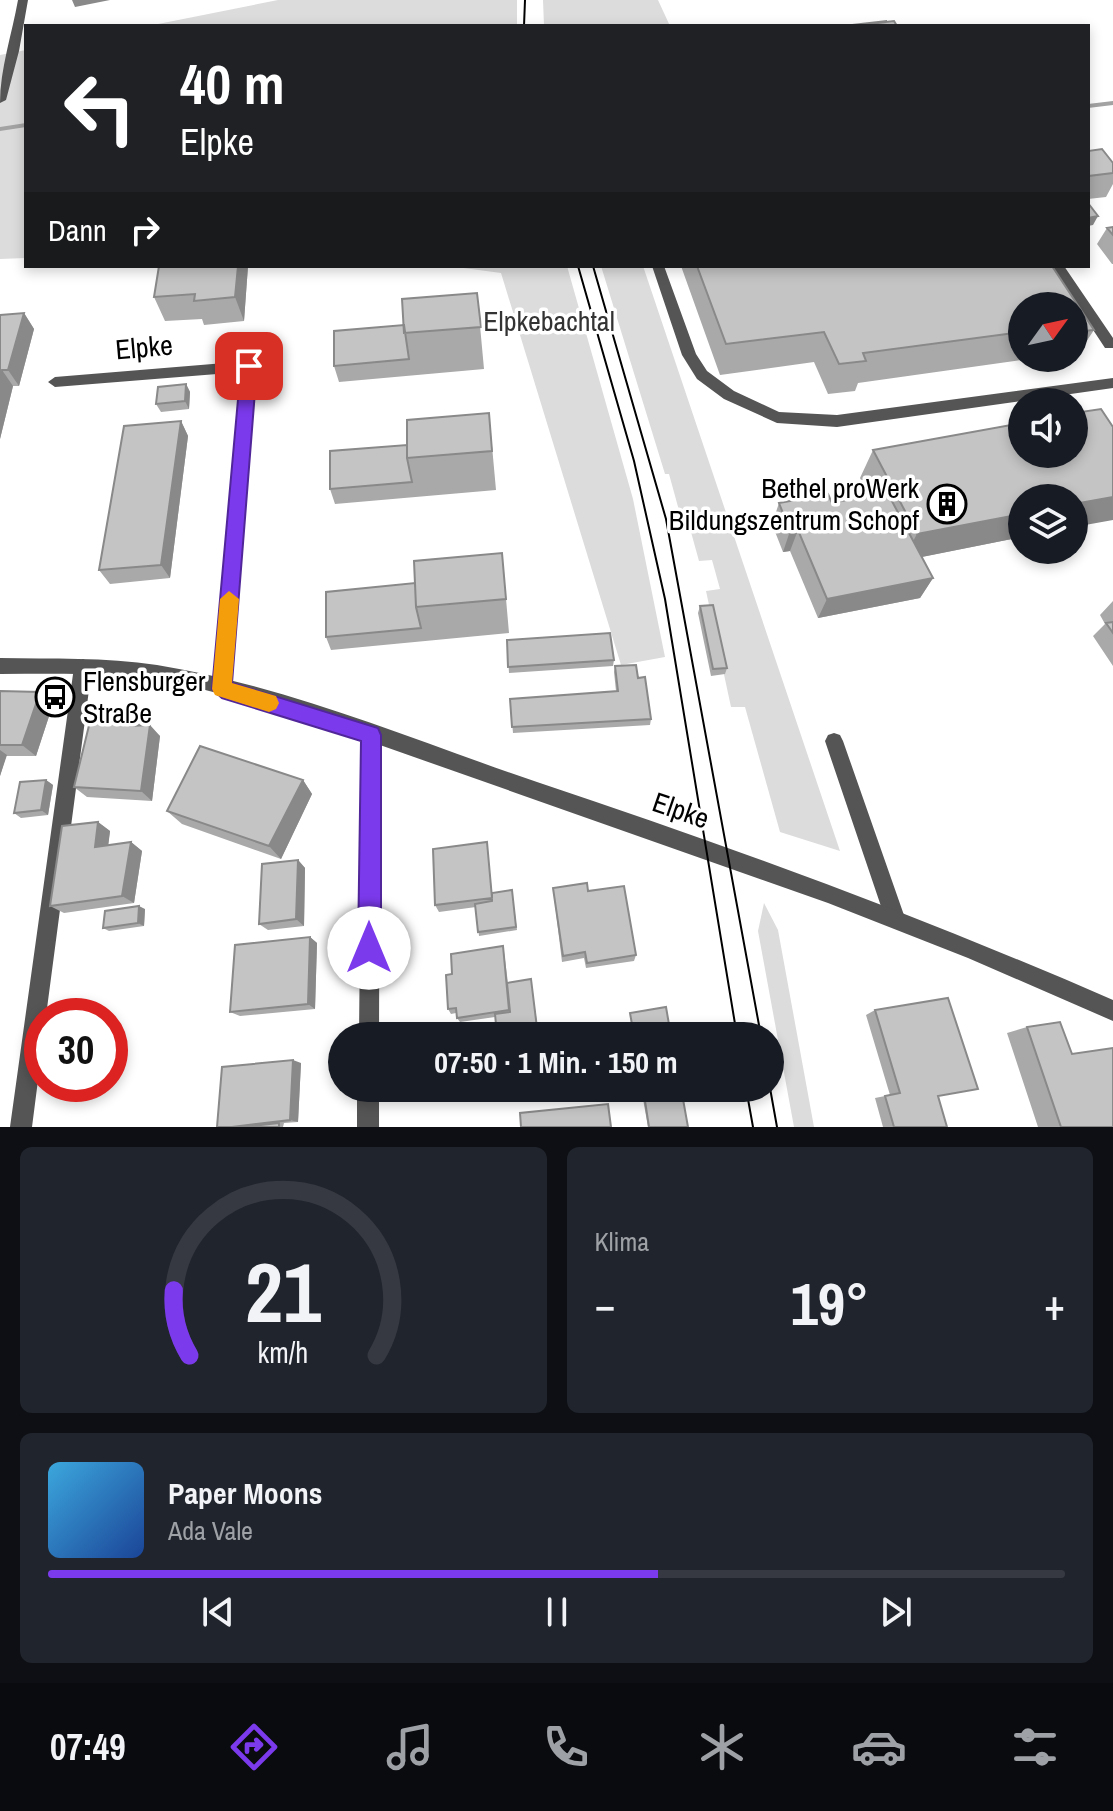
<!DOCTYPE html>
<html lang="de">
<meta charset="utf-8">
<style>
body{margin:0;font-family:"Archivo Narrow",sans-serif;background:#20242c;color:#f1f3f6;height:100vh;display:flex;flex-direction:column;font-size:30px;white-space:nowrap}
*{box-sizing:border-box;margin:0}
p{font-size:26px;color:#9ea1a6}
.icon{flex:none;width:44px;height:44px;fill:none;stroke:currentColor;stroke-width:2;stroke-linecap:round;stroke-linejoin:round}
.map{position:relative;height:1127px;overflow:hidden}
.side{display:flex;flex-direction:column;gap:20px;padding:20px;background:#0d0f14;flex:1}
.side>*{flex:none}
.top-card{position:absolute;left:24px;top:24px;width:1066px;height:244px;border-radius:0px;box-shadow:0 4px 12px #0003;background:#202124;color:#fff;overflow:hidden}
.needle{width:52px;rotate:57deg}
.controls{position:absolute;left:1008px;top:292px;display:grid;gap:16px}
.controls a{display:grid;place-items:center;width:80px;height:80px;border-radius:50%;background:#171b24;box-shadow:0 4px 12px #0003;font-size:40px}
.speed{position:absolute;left:24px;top:998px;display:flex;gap:16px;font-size:40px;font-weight:700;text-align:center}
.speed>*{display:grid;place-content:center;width:104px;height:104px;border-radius:50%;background:#171b24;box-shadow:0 4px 12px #0003;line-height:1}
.speed .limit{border:12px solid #d22;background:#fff;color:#111}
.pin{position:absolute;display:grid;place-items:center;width:68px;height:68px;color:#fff;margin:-34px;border-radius:16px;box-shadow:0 4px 12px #0006}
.me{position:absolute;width:88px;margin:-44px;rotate:0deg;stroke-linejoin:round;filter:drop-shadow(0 0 6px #0008)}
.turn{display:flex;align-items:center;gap:28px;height:168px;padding:0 24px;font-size:36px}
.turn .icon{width:104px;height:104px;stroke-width:2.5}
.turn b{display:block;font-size:56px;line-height:68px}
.then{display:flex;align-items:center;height:76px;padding:0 24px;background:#0003;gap:16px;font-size:30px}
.big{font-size:60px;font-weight:800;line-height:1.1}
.side .card{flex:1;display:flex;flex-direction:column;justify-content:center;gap:12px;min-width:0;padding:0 28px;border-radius:12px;background:#20242c}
.side .dial{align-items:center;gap:0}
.dial svg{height:208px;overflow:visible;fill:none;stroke:#363941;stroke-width:7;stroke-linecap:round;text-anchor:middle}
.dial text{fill:#f1f3f6;stroke:none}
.song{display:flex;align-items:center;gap:24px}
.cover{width:96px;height:96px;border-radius:12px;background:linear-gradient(135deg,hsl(200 70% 55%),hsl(220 70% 35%))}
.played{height:8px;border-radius:4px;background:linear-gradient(90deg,#7c3aed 60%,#363941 60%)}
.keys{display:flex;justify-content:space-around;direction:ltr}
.heat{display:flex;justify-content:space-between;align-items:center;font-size:44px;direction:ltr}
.side .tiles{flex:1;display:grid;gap:20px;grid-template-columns:1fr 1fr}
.card:last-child{grid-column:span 2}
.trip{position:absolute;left:328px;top:1022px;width:456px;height:80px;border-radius:40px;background:#171b24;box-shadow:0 4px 12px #0003;font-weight:800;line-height:80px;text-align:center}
.tab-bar{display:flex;height:128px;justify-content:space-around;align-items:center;background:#090b0e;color:#9ea1a6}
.tab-bar .icon{width:56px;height:56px}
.tab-bar .active{color:#7c3aed}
.tab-bar b{font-size:36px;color:#f1f3f6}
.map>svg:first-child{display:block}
.green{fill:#dcdcdc}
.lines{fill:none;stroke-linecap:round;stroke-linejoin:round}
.stream{fill:#a3a3a3;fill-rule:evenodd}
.lane{fill:#555;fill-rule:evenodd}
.street{fill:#555;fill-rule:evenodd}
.tram{stroke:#000;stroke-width:2}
.wall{fill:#a9a9a9}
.shaded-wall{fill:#898989}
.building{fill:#c4c4c4;stroke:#898989;stroke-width:2}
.route{fill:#7c3aed;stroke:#51269a;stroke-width:2}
.slow{fill:#f59e0b}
.labels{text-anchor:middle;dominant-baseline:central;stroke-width:7;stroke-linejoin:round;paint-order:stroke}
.park-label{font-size:28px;fill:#333;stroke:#fff}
.street-label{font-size:28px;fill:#000;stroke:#fff}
.poi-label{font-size:28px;fill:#000;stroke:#fff;text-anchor:end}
</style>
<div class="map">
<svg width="1113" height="1127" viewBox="0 0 1113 1127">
<rect width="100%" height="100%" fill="#fff"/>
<path class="green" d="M278,0H517V26H148Z
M543,0H658L670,26H544Z
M26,50V258L0,259V55Z
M449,266H567L633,499L665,657L621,665L501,273Z
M601,266H643L840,851L780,832L745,707H731L706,591L720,589L712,560L699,561L686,514H680L669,474H665Z
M764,903L778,930L814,1127H794L758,931Z"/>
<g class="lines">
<path class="stream" d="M1113,101V105L1088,108V104Z
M26,123V127L0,131V127Z"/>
<path class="lane" d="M18,0H28L19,51L6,100L0,103C0,69 12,34 18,0Z
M652,266H664L696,354L707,371L734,391L779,412L837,415L1113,378V388L837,427L777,423L724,399L697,379L682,355Z
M249,361L256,366L231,689L228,695L222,697L216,695L213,689L242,372L55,387L48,382L55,377Z
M83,659L89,662L92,667L46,1016H42V1049L32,1127H10L74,667L77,662Z
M834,733L840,735L843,741L905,918L902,925L895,928L888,925L885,918L825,741L828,735Z"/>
<path class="street" d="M1051,266H1064L1113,338V348H1105Z
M0,658C52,659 105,657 157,665C287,686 413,740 537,782C732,847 925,918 1113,1000V1021L968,958L828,903L380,745L379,1036H359L362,738C295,715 225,691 154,680C103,672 51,674 0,674Z
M357,1088H379V1127H357Z"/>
<path class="tram" d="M524,26L525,0
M578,266L634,461L665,599L737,1036
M593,266L666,519L761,1036
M746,1088L753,1127
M770,1088L777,1127"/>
</g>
<path class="wall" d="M1088,151L1113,163V184L1106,197L1088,199Z
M1113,227V264H1112L1097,244L1107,228Z
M248,266L244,321L204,325L202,319L165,321L154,297Z
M681,266H1052L1094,330L1074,360L1050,363L1047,358H1074V306H1022V358H1036L858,383L855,391L828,394L814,362L720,375Z
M477,293L484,369L339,382L334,366L404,325Z
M24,313L34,329L19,386H13L0,439V315Z
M186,384L190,392L189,409L161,412L156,404Z
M489,413L496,490L335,504L330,489L407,445Z
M181,421L188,436L170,578L110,584L99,570Z
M873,450L1022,498V537L921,557L933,578L920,598L818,618L790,551L783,552L772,524L779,503H832L842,501L844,497L867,493L860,478Z
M502,553L509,633L331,650L326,637L415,583Z
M1113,601V666L1093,636L1105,624L1100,615Z
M700,606L727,668L725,674L711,676L698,613Z
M507,640L614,660L613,666L509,673Z
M615,666L638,678L651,719L650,725L513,733L510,699L616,691L614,672Z
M0,691L53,704L36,756H6L0,776Z
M144,719L143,725L160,736L152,801L87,797L74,787Z
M46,780L53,785L48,815L21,818L14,813Z
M303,780L312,794L281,859L182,824L167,811Z
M98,822L110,831L108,845L131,842L142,851L134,903L64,913L50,906Z
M487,842L492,893L512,890L517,930L479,936L476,907L439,912L435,905Z
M298,860L305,868L304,926L268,930L259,924Z
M553,888L588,891L636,955L634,961L586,968L584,958L562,962Z
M145,909L144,926L109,931L103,928Z
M310,937L317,943L315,1009L240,1016L230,1012Z
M504,952L508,983L531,979L538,1030L497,1036L495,1017L460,1022L457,1018L456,1013L451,1014L448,1009L452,974Z
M875,1010L938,1096L947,1127H883L875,1098L890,1095L866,1015Z
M1027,1027L1072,1054L1113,1127H1038L1007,1033Z
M301,1063L298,1122L284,1123L283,1127H217Z
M641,1088H681L688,1127H648Z"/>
<path class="shaded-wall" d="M72,0H110L75,7Z
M1098,216L1093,225L1088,226V218Z
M238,266H248L244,321L235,297Z
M24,313L34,329L19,386L8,370Z
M2,370L13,386L0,439V377Z
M186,384L190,392L189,409L185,401Z
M181,421L188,436L170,578L161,565Z
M1113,497V520L1074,527V504Z
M1022,514V537L902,561L917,534Z
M798,530L790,551L783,552L790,531Z
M933,578L920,598L818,618L827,599Z
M40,692L53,704L36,756L22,745Z
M134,707L144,719L141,737L130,726Z
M150,725L160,736L152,801L141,791Z
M0,750L7,755L0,776Z
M46,780L53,785L48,815L41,810Z
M303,780L312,794L281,859L269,846Z
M98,822L110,831L107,856L95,847Z
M131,842L142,851L134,903L122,896Z
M298,860L305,868L304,926L296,919Z
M139,906L145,909L144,926L138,923Z
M310,937L317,943L315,1009L308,1004Z
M293,1060L301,1063L298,1122L290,1120Z"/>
<path class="building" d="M886,21V22L860,25L859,26H853L852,25Z
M894,21L897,26H861L860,25Z
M1102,149L1113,163V173L1088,176V151Z
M1088,203L1098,216L1088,218Z
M1113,227V235L1107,228Z
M159,266H238L235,297L194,301L195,294L154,297Z
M697,266H1052L1094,330L1074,332V306H1022V332L863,353L866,361L839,364L824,332L726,344Z
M477,293L481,327L404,333L402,299Z
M24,313L8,370H2L0,377V315Z
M404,325L409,359L334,366V331Z
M186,384L185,401L156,404L158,387Z
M1101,409L1113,427V497L1074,504V498H1022V514L917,534L873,450L1022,423V454H1074V413Z
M489,413L492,451L407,458V420Z
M181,421L161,565L99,570L124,426Z
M407,445V458L412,482L330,489V451Z
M886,490L933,578L827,599L798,530L790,531L779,503L828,494L832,503L846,500L844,497Z
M502,553L506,599L416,607L414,561Z
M415,583L416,607L421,628L326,637V592Z
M713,605L727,668L713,669L700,606Z
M1113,622V633L1106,623Z
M610,633L614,660L508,667L507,640Z
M636,665L638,678L645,677L651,719L512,727L510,699L618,691L615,666Z
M0,691L40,692L22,745H0Z
M134,707L130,726L150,725L141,791L74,787L93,709Z
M200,746L303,780L269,846L167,811Z
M46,780L41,810L14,813L20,782Z
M98,822L95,847L131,842L122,896L50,906L62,826Z
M487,842L492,898L435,905L433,849Z
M298,860L296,919L259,924L262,864Z
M587,883L588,891L624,886L636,955L587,963L585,952L563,956L553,888Z
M512,890L516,927L478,932L475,904L492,901V893Z
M139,906L138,923L103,928L105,911Z
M310,937L308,1004L230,1012L235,945Z
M503,946L509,1010L457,1018L456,1008L448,1009L446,975L452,974L451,954Z
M531,979L537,1028L497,1035L495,1014L510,1012L507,983Z
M948,998L978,1089L938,1096L947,1127H894L885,1096L900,1093L875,1010Z
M666,1007L671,1036H634L630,1013Z
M1060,1022L1072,1054L1113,1048V1127H1061L1027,1027Z
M293,1060L290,1120L232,1127H217L222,1067Z
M643,1088H681L688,1127H649Z
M608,1104L611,1127H521L520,1113Z
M279,1123V1127H242Z"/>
<path class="route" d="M249,360L257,366L232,683L378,728L381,735V948L377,956L369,960L361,956L358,948L361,741L222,698L212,689L241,366Z"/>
<path class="slow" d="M229,591L239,599L232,683L276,696L279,703L276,709L269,712L215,695L212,689L220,599Z"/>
<defs>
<symbol id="building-ring" viewBox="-11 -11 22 22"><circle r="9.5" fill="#fff" stroke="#000" stroke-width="1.5"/><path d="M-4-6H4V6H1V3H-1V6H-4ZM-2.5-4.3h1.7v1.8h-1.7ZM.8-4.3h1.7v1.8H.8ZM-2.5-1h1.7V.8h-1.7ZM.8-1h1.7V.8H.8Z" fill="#000"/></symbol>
<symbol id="bus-ring" viewBox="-11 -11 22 22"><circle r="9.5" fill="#fff" stroke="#000" stroke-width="1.5"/><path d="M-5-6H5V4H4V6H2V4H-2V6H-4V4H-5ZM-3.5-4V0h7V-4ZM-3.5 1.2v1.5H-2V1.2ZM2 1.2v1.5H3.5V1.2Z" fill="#000"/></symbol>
</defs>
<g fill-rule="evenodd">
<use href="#building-ring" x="925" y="482" width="44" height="44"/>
<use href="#bus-ring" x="33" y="675" width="44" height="44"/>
</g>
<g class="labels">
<g class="park-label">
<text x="549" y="321">Elpkebachtal</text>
</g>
<g class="street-label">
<text transform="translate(144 347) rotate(-5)">Elpke</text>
<text transform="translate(681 810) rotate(19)">Elpke</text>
</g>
<g class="poi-label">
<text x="919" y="488">Bethel proWerk<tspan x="919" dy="32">Bildungszentrum Schopf</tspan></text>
<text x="83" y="681" text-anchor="start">Flensburger<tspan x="83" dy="32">Straße</tspan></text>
</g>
</g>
</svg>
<div class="controls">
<a><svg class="needle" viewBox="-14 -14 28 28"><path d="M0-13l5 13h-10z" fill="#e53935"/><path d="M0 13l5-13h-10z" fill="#9ea1a6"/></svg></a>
<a><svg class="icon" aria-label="sound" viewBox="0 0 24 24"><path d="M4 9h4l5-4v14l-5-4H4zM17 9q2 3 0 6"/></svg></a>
<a><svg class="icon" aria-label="layers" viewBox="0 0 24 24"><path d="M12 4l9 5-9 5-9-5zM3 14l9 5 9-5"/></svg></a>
</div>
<div class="speed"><div class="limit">30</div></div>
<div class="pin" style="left:249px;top:366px;background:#d93025"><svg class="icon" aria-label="arrive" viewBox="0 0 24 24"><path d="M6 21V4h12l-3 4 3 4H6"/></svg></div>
<svg class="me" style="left:369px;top:948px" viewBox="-20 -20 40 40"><circle r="19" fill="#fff"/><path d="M0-13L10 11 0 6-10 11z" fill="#7c3aed"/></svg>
<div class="trip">07:50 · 1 Min. · 150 m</div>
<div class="top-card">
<div class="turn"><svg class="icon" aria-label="left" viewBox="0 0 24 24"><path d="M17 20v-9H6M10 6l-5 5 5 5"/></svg><div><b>40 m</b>Elpke</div></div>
<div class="then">Dann<svg class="icon" aria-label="right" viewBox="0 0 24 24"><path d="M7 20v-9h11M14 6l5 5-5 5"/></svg></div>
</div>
</div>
<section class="side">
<div class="tiles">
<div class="card dial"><svg viewBox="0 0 100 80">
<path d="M14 69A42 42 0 1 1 86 69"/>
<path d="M14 69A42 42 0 0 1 8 44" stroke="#7c3aed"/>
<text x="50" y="56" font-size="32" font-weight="700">21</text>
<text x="50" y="72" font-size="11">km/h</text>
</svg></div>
<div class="card"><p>Klima</p>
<div class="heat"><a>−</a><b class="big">19°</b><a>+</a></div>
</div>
<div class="card">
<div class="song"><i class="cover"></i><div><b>Paper Moons</b><p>Ada Vale</p></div></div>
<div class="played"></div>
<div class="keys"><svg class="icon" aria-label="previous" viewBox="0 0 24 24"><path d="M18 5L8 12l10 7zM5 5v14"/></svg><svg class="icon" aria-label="pause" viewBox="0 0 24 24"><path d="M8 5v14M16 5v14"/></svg><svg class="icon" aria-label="next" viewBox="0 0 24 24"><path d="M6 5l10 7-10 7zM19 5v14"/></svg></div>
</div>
</div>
</section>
<nav class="tab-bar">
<b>07:49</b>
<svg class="icon active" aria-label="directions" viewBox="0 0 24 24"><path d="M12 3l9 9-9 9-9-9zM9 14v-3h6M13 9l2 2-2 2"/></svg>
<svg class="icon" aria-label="music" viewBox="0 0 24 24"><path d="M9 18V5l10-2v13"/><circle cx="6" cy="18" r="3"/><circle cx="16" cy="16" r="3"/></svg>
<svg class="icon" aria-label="phone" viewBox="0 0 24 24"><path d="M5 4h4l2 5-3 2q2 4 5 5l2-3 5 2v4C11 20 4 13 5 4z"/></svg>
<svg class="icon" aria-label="climate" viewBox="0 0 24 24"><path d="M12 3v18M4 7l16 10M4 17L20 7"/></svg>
<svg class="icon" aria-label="car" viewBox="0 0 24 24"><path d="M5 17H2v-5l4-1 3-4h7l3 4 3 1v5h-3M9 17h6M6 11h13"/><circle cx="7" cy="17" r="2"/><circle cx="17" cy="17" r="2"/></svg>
<svg class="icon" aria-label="filters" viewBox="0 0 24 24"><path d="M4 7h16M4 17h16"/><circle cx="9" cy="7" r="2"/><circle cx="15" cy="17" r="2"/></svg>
</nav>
